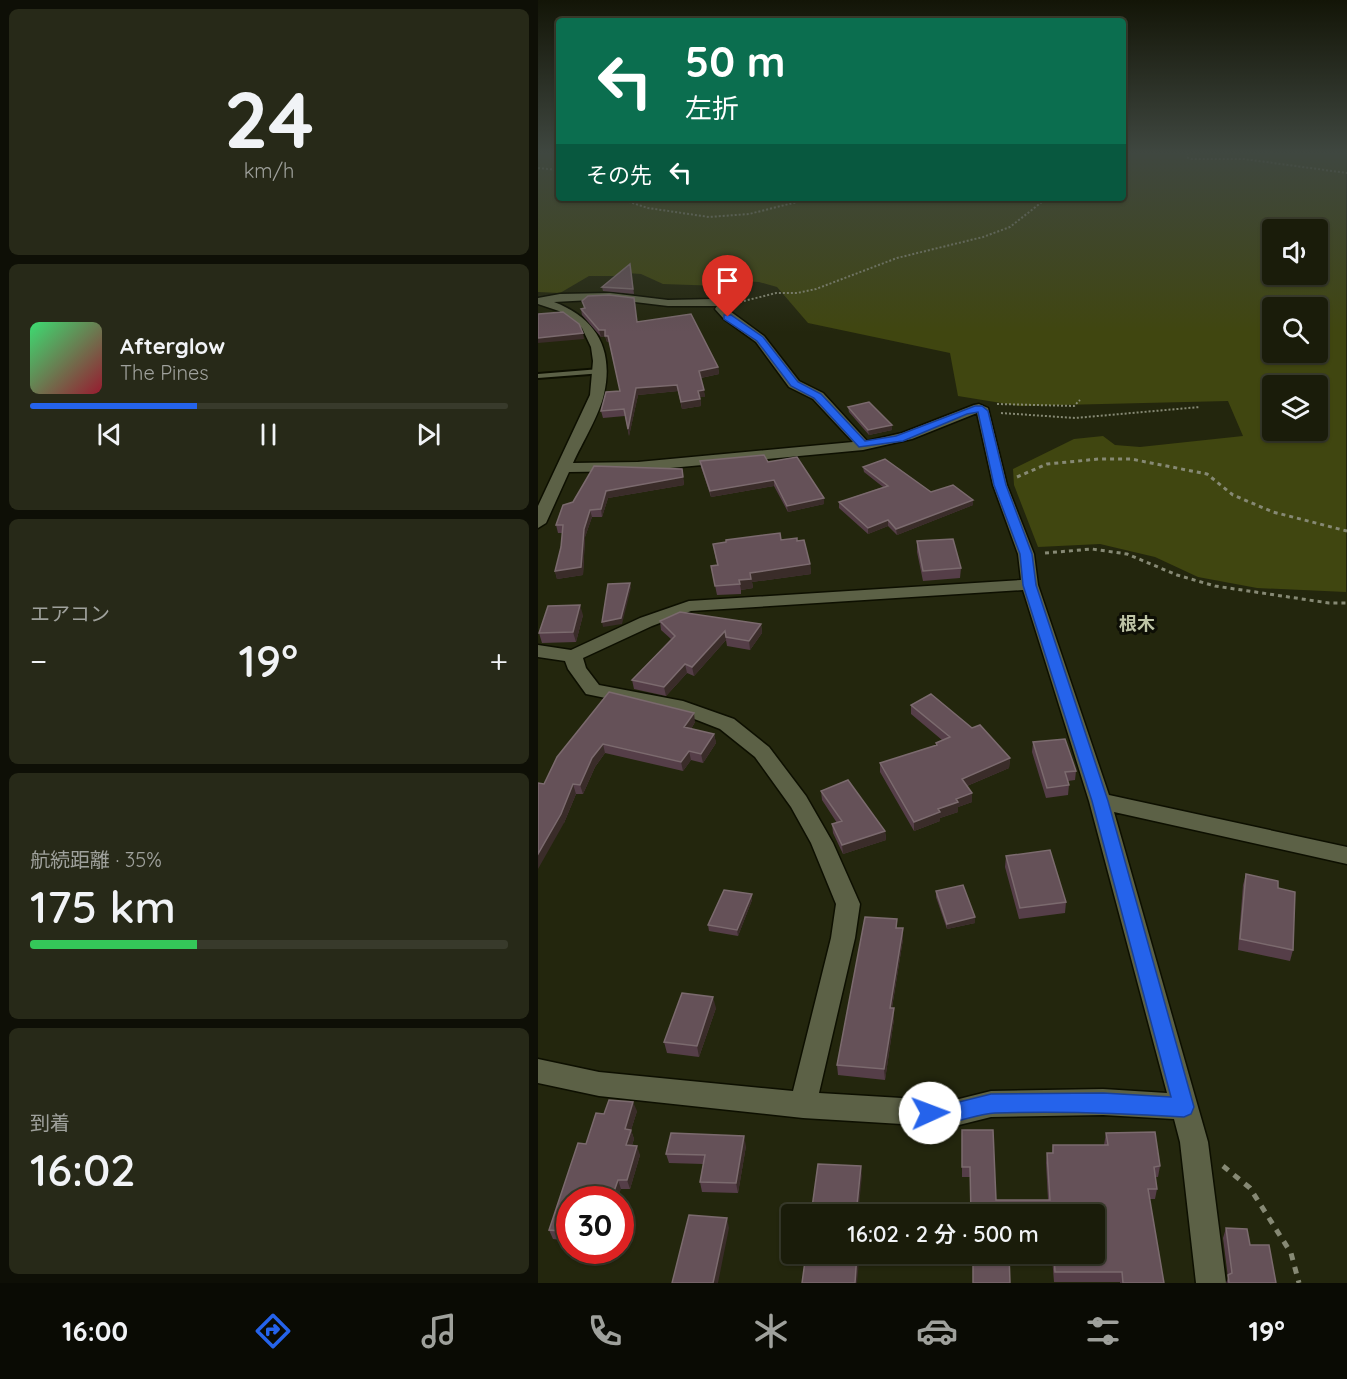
<!DOCTYPE html>
<html lang="ja">
<meta charset="utf-8">
<style>
body{margin:0;font-family:Quicksand,"Noto Sans JP",sans-serif;background:#272918;color:#f1f3f6;height:100vh;display:flex;flex-direction:column;font-size:22px;white-space:nowrap}
*{box-sizing:border-box;margin:0}
p{font-size:20px;color:#9fa19c}
.icon{flex:none;width:33px;height:33px;fill:none;stroke:currentColor;stroke-width:2;stroke-linecap:round;stroke-linejoin:round}
.map{position:relative;flex:1;overflow:hidden}
.sheet{display:flex;flex-direction:column;gap:9px;padding:9px;background:#0e0f06;width:538px}
.sheet>*{flex:none}
.guide{position:absolute;left:18px;top:18px;width:570px;height:183px;border-radius:6px;box-shadow:0 2px 4px #0004,0 0 0 2px #383a2b;background:#0b6e4f;color:#fff;overflow:hidden}
.controls{position:absolute;left:724px;top:219px;display:grid;gap:12px}
.controls a{display:grid;place-items:center;width:66px;height:66px;border-radius:6px;background:#1a1c0a;box-shadow:0 2px 4px #0004,0 0 0 2px #383a2b;font-size:30px}
.speed{position:absolute;left:18px;top:1186px;display:flex;gap:12px;font-size:30px;font-weight:700;text-align:center}
.speed>*{display:grid;place-content:center;width:78px;height:78px;border-radius:50%;background:#1a1c0a;box-shadow:0 2px 4px #0004,0 0 0 2px #383a2b;line-height:1}
.speed .limit{border:9px solid #d22;background:#fff;color:#111}
.pin{position:absolute;display:grid;place-items:center;width:51px;height:51px;color:#fff;margin:-62px -26px;border-radius:50% 50% 50% 0;rotate:-45deg;box-shadow:0 0 6px #0007}
.pin .icon{rotate:45deg}
.me{position:absolute;width:66px;margin:-33px;rotate:88deg;stroke-linejoin:round;filter:drop-shadow(0 0 4px #0008)}
.turn{display:flex;align-items:center;gap:21px;height:126px;padding:0 30px;font-size:27px}
.turn .icon{width:78px;height:78px;stroke-width:2.5}
.turn b{display:block;font-size:42px;line-height:51px}
.then{display:flex;align-items:center;height:57px;padding:0 30px;background:#0003;gap:12px;font-size:22px}
.big{font-size:45px;font-weight:600;line-height:1.1}
.sheet .card{flex:1;display:flex;flex-direction:column;justify-content:center;gap:9px;min-width:0;padding:0 21px;border-radius:9px;background:#272918}
.sheet .dial{align-items:center;gap:0}
.dial b{font-size:78px;line-height:1}
.song{display:flex;align-items:center;gap:18px}
.cover{width:72px;height:72px;border-radius:9px;background:linear-gradient(135deg,hsl(140 70% 55%),hsl(350 70% 35%))}
.played{height:6px;border-radius:3px;background:linear-gradient(90deg,#2563eb 35%,#383a2b 35%)}
.keys{display:flex;justify-content:space-around;direction:ltr}
.heat{display:flex;justify-content:space-between;align-items:center;font-size:33px;direction:ltr}
.charge{height:9px;border-radius:4px;background:linear-gradient(90deg,#34c759 35%,#383a2b 0)}
.trip{position:absolute;left:243px;top:1204px;width:324px;height:60px;border-radius:6px;background:#1a1c0a;box-shadow:0 2px 4px #0004,0 0 0 2px #383a2b;font-weight:600;line-height:60px;text-align:center}
.tab-bar{display:flex;height:96px;justify-content:space-around;align-items:center;background:#0a0b04;color:#9fa19c}
.tab-bar .icon{width:42px;height:42px}
.tab-bar .current{color:#2563eb}
.tab-bar b{font-size:27px;color:#f1f3f6}
main{display:flex;flex:1;min-height:0}
.map>svg:first-child{display:block}
.green{fill:#404610;fill-rule:evenodd}
.lines{fill:none;stroke-linecap:round;stroke-linejoin:round}
.service-casing{stroke:#0d0f00;stroke-width:4}
.minor-casing{stroke:#0d0f00;stroke-width:3}
.path-far2{stroke:#868974;stroke-width:2;stroke-dasharray:2 2;stroke-linecap:butt}
.path-far1{stroke:#868974;stroke-width:3;stroke-dasharray:4 4;stroke-linecap:butt}
.path{stroke:#868974;stroke-width:5;stroke-dasharray:7 7;stroke-linecap:butt}
.service{fill:#5c6146;fill-rule:evenodd}
.minor{fill:#5c6146;fill-rule:evenodd}
.wall{fill:#553e48}
.shaded-wall{fill:#3a2c29}
.building{fill:#655158;stroke:#7b6a6e;stroke-width:1.5}
.route{fill:#2563eb;stroke:#184099;stroke-width:1.5}
.labels{text-anchor:middle;dominant-baseline:central;stroke-width:6;stroke-linejoin:round;paint-order:stroke}
.neighbourhood-label{font-size:18px;font-weight:bold;fill:#bec4a6;stroke:#0d0e05}
</style>
<main>
<section class="sheet">
<div class="card dial"><b>24</b><p>km/h</p></div>
<div class="card">
<div class="song"><i class="cover"></i><div><b>Afterglow</b><p>The Pines</p></div></div>
<div class="played"></div>
<div class="keys"><svg class="icon" aria-label="previous" viewBox="0 0 24 24"><path d="M18 5L8 12l10 7zM5 5v14"/></svg><svg class="icon" aria-label="pause" viewBox="0 0 24 24"><path d="M8 5v14M16 5v14"/></svg><svg class="icon" aria-label="next" viewBox="0 0 24 24"><path d="M6 5l10 7-10 7zM19 5v14"/></svg></div>
</div>
<div class="card"><p>エアコン</p>
<div class="heat"><a>−</a><b class="big">19°</b><a>+</a></div>
</div>
<div class="card"><p>航続距離 · 35%</p><b class="big">175 km</b><div class="charge"></div></div>
<div class="card"><p>到着</p><b class="big">16:02</b></div>
</section>
<div class="map">
<svg width="809" height="1283" viewBox="0 0 809 1283">
<rect width="100%" height="100%" fill="#23260d"/>
<path class="green" d="M0,153H21V198H585V153H808V592L719,588L660,577L617,557L562,544L500,547L476,485L475,469L536,439L565,436L577,445L602,447L705,436L690,401L481,406L420,396L412,353L270,323L239,287L221,282L201,281L182,286L125,284L103,274L88,273L76,276H51L22,293L0,292ZM735,230H780V274H735ZM735,308H780V352H735ZM735,386H780V430H735Z"/>
<g class="lines">
<defs>
<path id="service" d="M62,369H65V373L0,378V374Z"/>
<path id="minor" d="M72,293L130,300L176,299L190,302L192,304L189,309L226,336L261,381L285,393L329,441L364,433L436,405L441,404L450,408L469,485L496,554L500,585L571,795L809,847V864L576,812L670,1142L688,1283H658L642,1142L636,1119L565,1115L453,1117L413,1127L265,1118L61,1096L0,1083V1059L61,1072L255,1091L293,938L298,904L273,843L253,807L217,757L182,729L141,713L48,694L30,669L27,661L0,657V645L33,650L102,618L151,601L483,580L480,554L455,485L439,413L374,439L325,450L100,471L31,472L8,523L0,528V506L52,395L55,361L53,347L44,328L21,311L0,304V298L22,294ZM72,299L130,306H179L177,309L186,319L218,342L251,387L275,399L315,442L100,462L35,463C44,443 61,416 66,394C76,349 58,318 16,302ZM485,590L551,801L629,1093L565,1089L453,1091L413,1101L281,1093L317,938L322,904L295,843L268,796L231,747L196,719L145,701L61,685L48,668L45,658L114,626L153,611Z"/>
</defs>
<use href="#service" class="service-casing"/>
<use href="#minor" class="minor-casing"/>
<path class="path-far2" d="M618,153H627
M649,153L650,158L654,159H706L809,173
M0,168L21,170
M79,198L110,208L171,217L211,214L267,200L323,198
M324,198L374,200L389,198
M202,302L238,293H259L278,289L359,258L445,237L472,227L509,198
M459,404L536,406L542,400
M463,413L537,418L662,407"/>
<path class="path-far1" d="M479,477L509,464L561,459H593L669,474L695,495L735,512L809,531
M507,553L554,549L589,554L639,575L677,586L791,603H809"/>
<path class="path" d="M685,1166L712,1188L753,1253L761,1283"/>
<use href="#service" class="service"/>
<use href="#minor" class="minor"/>
</g>
<path class="wall" d="M92,264L96,294L65,291L64,287Z
M44,301L99,322L180,367L181,374L163,378L167,397H162L163,406L144,409L140,391L100,395L91,436L87,416L65,418L63,411L82,391L71,342H69L67,336L63,337L44,315L43,309L46,308Z
M310,407L354,430L331,435L311,412Z
M162,461L230,462L286,504L250,512L236,486L173,497L163,467Z
M325,467L393,492L435,505L359,535L350,526L330,534L301,508V502L345,487L326,472Z
M145,477L146,485L70,498L64,517H54L47,537L45,575L19,579L17,571L23,547L25,533H20L18,525L25,505Z
M243,540L259,541L272,564L273,574L214,582L215,588L203,590V594L179,595L173,566L179,565L175,544Z
M379,541L423,568L422,578L385,581L379,552Z
M45,615L38,642L4,643L1,633Z
M122,621L223,624L224,633L212,650L189,646L188,640L156,676L149,673L128,696L96,689L94,680L133,639L123,630Z
M71,692L157,722L153,729L176,734L178,743L165,763L153,760L145,771L67,753L57,767L45,794H38L26,823L6,784Z
M373,705L472,758L471,768L429,786L434,793V802L420,807V812L402,818V821L376,831L342,772V763L398,745V743L404,740L373,714Z
M495,742L538,771L537,780L530,781L531,785L530,795L508,798L494,752Z
M283,791L347,831L348,840L305,854L295,833L294,824L299,823L284,800Z
M468,856L528,902L527,913L481,919L467,867Z
M708,874L740,888L755,950L752,961L700,950L705,885Z
M398,891L437,917V923L409,929L398,897Z
M214,894V900L200,936L171,931L170,925Z
M360,928L365,939L354,1008H356V1019L347,1080L300,1075L299,1065Z
M178,1008L161,1057L129,1053L126,1042Z
M99,1111L93,1130L96,1139L94,1145L102,1155L92,1189H83L32,1200V1241L15,1239L11,1230L48,1144L66,1114Z
M424,1130L458,1200H510L508,1163L509,1153H514L515,1145H566L568,1133L622,1166L620,1177H617L619,1189L617,1199H611L626,1283H582V1282H516L514,1257L471,1255L434,1261H424V1254H556V1215H433L432,1177H424Z
M208,1146L200,1193L164,1192L162,1182L165,1164L131,1163L128,1154Z
M688,1228L712,1245L738,1283H688L690,1278L685,1238Z"/>
<path class="shaded-wall" d="M61,330H67L70,336L71,342H69L67,336L63,337Z
M45,333L46,339L0,343V338Z
M180,367L181,374L162,378L161,371Z
M139,385L140,391L100,395L91,436L90,429L98,388Z
M166,390L167,397H161L160,391Z
M162,399L163,406L144,409L143,402Z
M354,425V430L331,435L330,430Z
M144,469L146,485L70,498L64,517L63,509L68,491Z
M236,480V486L173,497L172,491Z
M286,498V504L250,512L249,506Z
M435,500V505L359,535L358,529Z
M52,510L54,517L47,537L45,575L19,579L17,571L46,529Z
M350,520V526L330,534V528Z
M272,564L273,574L214,582L215,588L203,590L201,580L212,573Z
M92,583L93,588L84,624L65,627L64,622Z
M42,605L45,615L38,642L35,632Z
M223,624L224,633L212,650L211,641Z
M187,631L188,640L156,676L154,667Z
M147,664L149,673L128,696L126,687Z
M156,713L157,722L148,737L146,727Z
M176,734L178,743L165,763L163,754Z
M65,744L67,753L57,767L45,794L42,785L54,758Z
M151,751L153,760L145,771L143,762Z
M472,758L471,768L424,788V779Z
M35,784L38,794L26,823L0,869V854Z
M434,793V802L420,807V812L402,818V821L376,831V822L400,809L418,799Z
M347,831L348,840L305,854L304,845Z
M214,894V900L200,936L199,930Z
M437,917V923L409,929V924Z
M365,928V939L352,1019V1008Z
M175,997L178,1008L161,1057L159,1046Z
M356,1008V1019L347,1080L346,1069Z
M95,1102L99,1111L93,1130L96,1139L91,1154L88,1145L87,1129Z
M206,1136L208,1146L200,1193L198,1183Z
M99,1146L102,1155L92,1189L89,1180Z
M323,1166L324,1176L320,1215H318Z
M80,1180L83,1189L79,1200H73Z
M189,1218L191,1228L180,1283H175Z
M320,1254L321,1261L319,1283H317Z"/>
<path class="building" d="M92,264L95,289L64,287Z
M71,295L96,298L99,322L153,314L180,367L161,371L166,390L160,391L162,399L143,402L139,385L98,388L90,429L86,409L63,411L68,392L82,391L70,336H67V330H61L43,309L47,308L44,301L50,296Z
M25,312L41,324L45,333L0,338V314Z
M331,402L354,425L330,430L310,407Z
M226,455L230,462L259,457L286,498L249,506L236,480L172,491L162,461Z
M347,459L393,492L415,485L435,500L358,529L350,520L330,528L301,502L350,486L325,467Z
M56,466L144,469L145,477L68,491L63,509L52,510L46,529L43,567L17,571L23,547L25,525H18L25,505L35,502Z
M242,533L243,540L259,538V541L266,540L272,564L212,573L213,579L201,580L202,584L177,586L173,566L180,565L175,544L188,542V540Z
M415,539L423,568L385,571L379,541Z
M92,583L83,618L64,622L70,584Z
M42,605L35,632L1,633L10,606Z
M142,612L223,624L211,641L188,637L187,631L154,667L147,664L126,687L94,680L137,636L122,621Z
M71,692L156,713L146,727L176,734L163,754L151,751L143,762L65,744L54,758L42,785L35,784L23,814L0,854V783L6,784L19,757Z
M393,694L434,728L442,725L472,758L424,779L434,793L418,799L420,802L400,809L402,812L376,822L342,763L399,745L398,743L412,737L373,705Z
M527,739L538,771L527,772L531,785L509,788L495,742Z
M310,780L347,831L304,845L294,824L304,821L283,791Z
M512,850L528,902L482,908L468,856Z
M708,874L740,881V888L757,892L755,950L702,939Z
M425,885L437,917L409,924L398,891Z
M186,890L214,894L199,930L170,925Z
M327,917L359,919L358,928H365L352,1008H356L346,1069L299,1065Z
M144,993L175,997L159,1046L126,1042Z
M71,1100L95,1102L87,1129L93,1130L88,1145L99,1146L89,1180H80L73,1200H32V1232L11,1230L40,1143L48,1144L58,1113L66,1114Z
M424,1130H455L458,1200H512L509,1153H515V1145H570L568,1133L617,1132L622,1166L616,1167L619,1189H610L626,1283H585L584,1272H517L516,1254H556V1215H433L432,1167H424Z
M133,1133L206,1136L198,1183L162,1182L167,1155L128,1154Z
M280,1164L323,1166L318,1215H273Z
M151,1215L189,1218L175,1283H134Z
M688,1228L709,1229L712,1245H731L738,1283H691L690,1275L694,1273Z
M268,1254H319L317,1283H264Z
M435,1254H471L472,1283H435Z"/>
<linearGradient id="sky" x2="0" y2="1"><stop stop-color="#131507"/><stop offset="0.46" stop-color="#3f4740"/><stop offset="1" stop-color="#3f4740" stop-opacity="0"/></linearGradient>
<rect width="809" height="332" fill="url(#sky)"/>
<path class="route" d="M186,315H193L225,337L260,382L283,394L327,441L358,436L437,406H444L450,411L468,485L494,554L498,585L570,801L656,1107L653,1114L646,1117C583,1113 520,1111 457,1113C432,1114 411,1130 385,1119L382,1113L385,1106L392,1103L413,1104L453,1094L565,1093L633,1097L554,801L485,585L482,554L456,485L440,412L429,414L365,441L321,447L276,398L253,386L219,341L186,319Z"/>
<g class="labels">
<g class="neighbourhood-label">
<text x="599" y="623">根木</text>
</g>
</g>
</svg>
<div class="controls">
<a><svg class="icon" aria-label="sound" viewBox="0 0 24 24"><path d="M4 9h4l5-4v14l-5-4H4zM17 9q2 3 0 6"/></svg></a>
<a><svg class="icon" aria-label="search" viewBox="0 0 24 24"><circle cx="10" cy="10" r="6"/><path d="M15 15l6 6"/></svg></a>
<a><svg class="icon" aria-label="layers" viewBox="0 0 24 24"><path d="M12 4l9 5-9 5-9-5zM3 14l9 5 9-5"/></svg></a>
</div>
<div class="speed"><div class="limit">30</div></div>
<div class="pin" style="left:190px;top:317px;background:#d93025"><svg class="icon" aria-label="arrive" viewBox="0 0 24 24"><path d="M6 21V4h12l-3 4 3 4H6"/></svg></div>
<svg class="me" style="left:392px;top:1113px" viewBox="-20 -20 40 40"><circle r="19" fill="#fff"/><path d="M0-13L10 11 0 6-10 11z" fill="#2563eb"/></svg>
<div class="trip">16:02 · 2 分 · 500 m</div>
<div class="guide">
<div class="turn"><svg class="icon" aria-label="left" viewBox="0 0 24 24"><path d="M17 20v-9H6M10 6l-5 5 5 5"/></svg><div><b>50 m</b>左折</div></div>
<div class="then">その先<svg class="icon" aria-label="left" viewBox="0 0 24 24"><path d="M17 20v-9H6M10 6l-5 5 5 5"/></svg></div>
</div>
</div>
</main>
<nav class="tab-bar">
<b>16:00</b>
<svg class="icon current" aria-label="directions" viewBox="0 0 24 24"><path d="M12 3l9 9-9 9-9-9zM9 14v-3h6M13 9l2 2-2 2"/></svg>
<svg class="icon" aria-label="music" viewBox="0 0 24 24"><path d="M9 18V5l10-2v13"/><circle cx="6" cy="18" r="3"/><circle cx="16" cy="16" r="3"/></svg>
<svg class="icon" aria-label="phone" viewBox="0 0 24 24"><path d="M5 4h4l2 5-3 2q2 4 5 5l2-3 5 2v4C11 20 4 13 5 4z"/></svg>
<svg class="icon" aria-label="climate" viewBox="0 0 24 24"><path d="M12 3v18M4 7l16 10M4 17L20 7"/></svg>
<svg class="icon" aria-label="car" viewBox="0 0 24 24"><path d="M5 17H2v-5l4-1 3-4h7l3 4 3 1v5h-3M9 17h6M6 11h13"/><circle cx="7" cy="17" r="2"/><circle cx="17" cy="17" r="2"/></svg>
<svg class="icon" aria-label="filters" viewBox="0 0 24 24"><path d="M4 7h16M4 17h16"/><circle cx="9" cy="7" r="2"/><circle cx="15" cy="17" r="2"/></svg>
<b>19°</b>
</nav>
